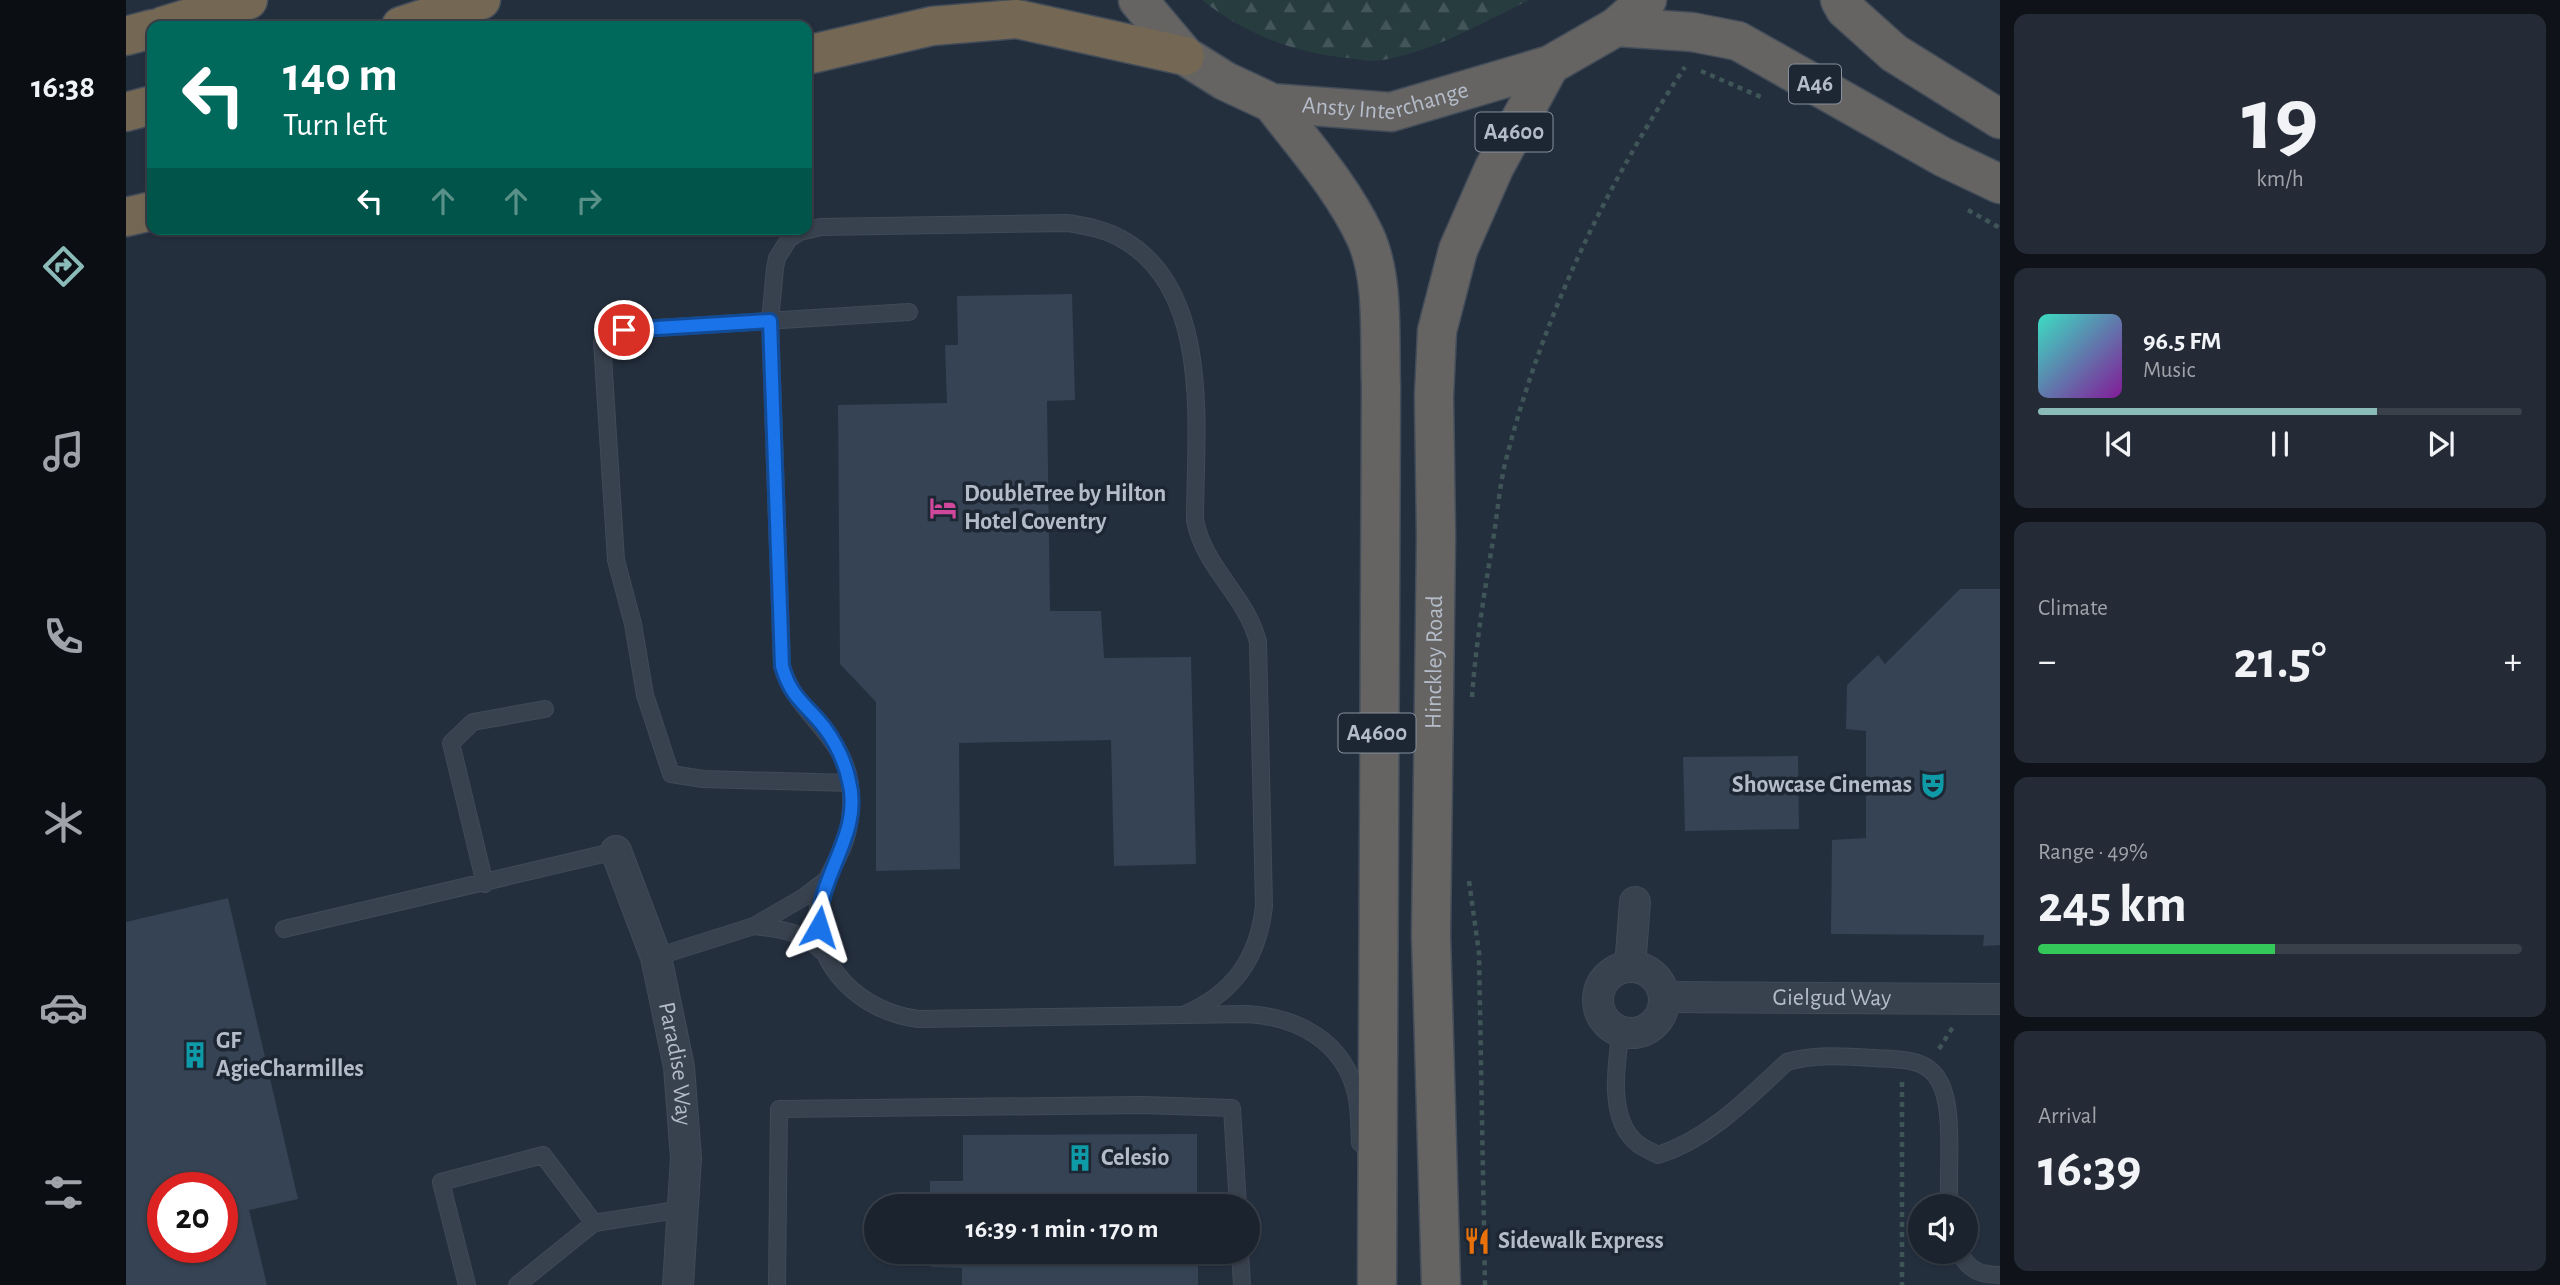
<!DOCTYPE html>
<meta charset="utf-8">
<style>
body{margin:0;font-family:"Alegreya Sans",sans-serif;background:#242b36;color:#f1f3f6;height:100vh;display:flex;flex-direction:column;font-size:26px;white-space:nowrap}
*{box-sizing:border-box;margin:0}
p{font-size:23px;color:#a0a4aa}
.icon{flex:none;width:38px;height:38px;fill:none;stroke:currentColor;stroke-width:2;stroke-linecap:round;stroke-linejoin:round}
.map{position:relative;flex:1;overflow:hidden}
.drawer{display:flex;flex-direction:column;gap:14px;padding:14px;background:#0f1319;width:560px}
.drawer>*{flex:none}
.hud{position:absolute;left:21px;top:21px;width:665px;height:214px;border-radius:14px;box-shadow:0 2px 5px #0004,0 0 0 2px #39404a;background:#00695c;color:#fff;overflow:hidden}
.fabs{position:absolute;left:1782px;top:1194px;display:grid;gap:14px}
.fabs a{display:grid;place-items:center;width:70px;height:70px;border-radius:50%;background:#1b232e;box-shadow:0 2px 5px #0004,0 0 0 2px #39404a;font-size:35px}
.speed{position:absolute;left:21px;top:1172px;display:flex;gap:14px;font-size:35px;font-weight:700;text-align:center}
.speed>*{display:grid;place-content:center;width:91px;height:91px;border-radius:50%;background:#1b232e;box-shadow:0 2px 5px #0004,0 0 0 2px #39404a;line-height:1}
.speed .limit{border:10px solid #d22;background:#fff;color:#111}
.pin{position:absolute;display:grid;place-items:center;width:60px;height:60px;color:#fff;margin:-30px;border:4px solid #fff;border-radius:50%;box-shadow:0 2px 7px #0007}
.me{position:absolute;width:77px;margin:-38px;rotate:6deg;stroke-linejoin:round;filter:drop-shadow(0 0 5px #0008)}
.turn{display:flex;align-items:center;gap:24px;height:147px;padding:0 21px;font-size:32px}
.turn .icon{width:91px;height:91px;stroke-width:2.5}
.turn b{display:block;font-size:49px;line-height:60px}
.lanes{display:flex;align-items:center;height:66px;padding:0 21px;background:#0003;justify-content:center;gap:35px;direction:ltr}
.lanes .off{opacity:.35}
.big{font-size:52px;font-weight:700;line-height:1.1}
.drawer .widget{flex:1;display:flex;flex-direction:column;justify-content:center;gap:10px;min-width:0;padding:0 24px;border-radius:14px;background:#242b36}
.drawer .dial{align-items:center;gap:0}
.dial b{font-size:91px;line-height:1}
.song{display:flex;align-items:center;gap:21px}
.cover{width:84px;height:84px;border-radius:10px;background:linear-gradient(135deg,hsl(170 70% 55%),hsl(290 70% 35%))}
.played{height:7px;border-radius:4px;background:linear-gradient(90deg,#8bbbb9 70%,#39404a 70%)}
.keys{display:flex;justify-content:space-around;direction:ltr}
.heat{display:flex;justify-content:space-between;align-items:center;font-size:38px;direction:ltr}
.charge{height:10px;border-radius:5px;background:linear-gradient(90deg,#34c759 49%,#39404a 0)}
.trip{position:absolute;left:738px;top:1194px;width:396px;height:70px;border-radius:35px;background:#1b232e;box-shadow:0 2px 5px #0004,0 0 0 2px #39404a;font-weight:700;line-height:70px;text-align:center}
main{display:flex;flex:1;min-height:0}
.tabs{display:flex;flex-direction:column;width:126px;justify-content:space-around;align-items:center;background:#0b0e12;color:#a0a4aa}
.tabs .icon{width:49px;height:49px}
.tabs .selected{color:#8bbbb9}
.tabs b{font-size:32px;color:#f1f3f6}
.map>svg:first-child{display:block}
.forest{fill:url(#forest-firs)}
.building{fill:#364354;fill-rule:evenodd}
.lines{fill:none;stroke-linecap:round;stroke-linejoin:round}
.service-casing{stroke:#414a57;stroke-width:18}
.minor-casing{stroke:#414a57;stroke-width:32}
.trunk-casing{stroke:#434c59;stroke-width:41}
.motorway-casing{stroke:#434c59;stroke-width:41}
.path{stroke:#3f5557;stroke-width:4.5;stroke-dasharray:5 5;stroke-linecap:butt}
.service{stroke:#38414e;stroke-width:16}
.minor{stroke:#38414e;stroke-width:30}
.trunk{stroke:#656462;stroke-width:38}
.motorway{stroke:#746855;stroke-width:38}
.route-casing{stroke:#114b97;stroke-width:18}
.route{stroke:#1a73e8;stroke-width:12}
.labels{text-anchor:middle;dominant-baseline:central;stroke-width:7;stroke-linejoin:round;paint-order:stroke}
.shield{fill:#1d2633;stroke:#878f9c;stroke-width:2}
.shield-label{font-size:23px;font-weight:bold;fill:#b4bcc9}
.street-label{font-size:24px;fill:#b4bcc9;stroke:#1d2633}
.poi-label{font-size:24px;font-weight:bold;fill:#b4bcc9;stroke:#1d2633;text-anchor:start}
</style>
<main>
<nav class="tabs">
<b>16:38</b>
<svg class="icon selected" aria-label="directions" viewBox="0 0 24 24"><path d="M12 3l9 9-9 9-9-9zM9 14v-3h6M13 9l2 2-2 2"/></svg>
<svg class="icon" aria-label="music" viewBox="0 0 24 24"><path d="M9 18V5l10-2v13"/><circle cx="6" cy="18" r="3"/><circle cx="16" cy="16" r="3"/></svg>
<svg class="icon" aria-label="phone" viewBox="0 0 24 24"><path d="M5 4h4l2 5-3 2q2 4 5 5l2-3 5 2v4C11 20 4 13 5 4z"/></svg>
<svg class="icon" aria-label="climate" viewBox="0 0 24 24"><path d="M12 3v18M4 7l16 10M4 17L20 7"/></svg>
<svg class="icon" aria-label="car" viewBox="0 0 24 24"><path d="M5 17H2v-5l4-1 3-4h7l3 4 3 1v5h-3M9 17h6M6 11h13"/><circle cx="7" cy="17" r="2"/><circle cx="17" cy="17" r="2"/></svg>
<svg class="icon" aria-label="filters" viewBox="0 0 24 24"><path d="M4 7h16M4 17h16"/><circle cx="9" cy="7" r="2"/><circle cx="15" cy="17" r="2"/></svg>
</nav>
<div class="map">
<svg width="1874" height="1285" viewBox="0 0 1874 1285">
<defs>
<pattern id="forest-firs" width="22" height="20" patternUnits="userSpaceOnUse" patternTransform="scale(1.75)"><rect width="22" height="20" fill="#263c3f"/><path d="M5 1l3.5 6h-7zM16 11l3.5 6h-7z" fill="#435659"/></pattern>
</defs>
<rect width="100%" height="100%" fill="#242f3e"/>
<path class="forest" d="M1076,0H1403C1356,23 1301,55 1249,61C1241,61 1231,59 1223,58C1168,53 1119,34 1076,0Z"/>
<path class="building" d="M946,294L949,400L921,401L924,611H975L978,658L1065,657L1070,864L988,866L985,740L833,743L834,869L750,871V702L714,664L712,405L821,403L819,345H832L831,296Z
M1834,589H1874V945L1857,946L1858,935L1705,934L1706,840L1740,838V731L1720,729L1721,685L1752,655L1759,664Z
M1672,756L1673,829L1559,831L1557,757Z
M102,898L172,1199L123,1210L141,1285H0V922ZM37,1188H96V1248H37Z
M1071,1134V1206H804V1181H837V1135Z
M804,1251H1072V1285H836V1268L805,1267Z"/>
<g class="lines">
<defs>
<path id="service" d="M724,783L577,779L545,774L519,695L507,624L490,560L476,342L498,330L783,312
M699,881L678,897L628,926C656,929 679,932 699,954
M359,884L325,743L347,722L419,709
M158,929L490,851
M530,957L628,926
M1057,1015C1107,994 1132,959 1138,906L1132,642C1120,595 1078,568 1069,520C1069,431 1088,288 994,238C978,229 959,226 942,223L695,227L674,232L663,239L651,258L649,268L644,321L656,666C668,712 718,734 724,784C727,806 724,833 714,853C706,871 694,887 692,907C686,968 737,1012 792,1019L1121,1014C1171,1017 1218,1041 1230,1094C1234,1110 1233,1127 1234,1143
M1495,1031C1490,1065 1481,1120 1512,1144C1517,1148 1525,1151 1532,1155C1583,1139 1622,1098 1661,1062C1688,1054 1718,1056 1747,1058C1763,1059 1785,1058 1800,1067C1835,1087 1819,1170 1824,1206
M1114,1251L1116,1285
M1833,1251C1842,1270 1854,1275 1874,1275
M341,1285L315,1182L417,1155L468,1223
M391,1285L468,1223L557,1209
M651,1285L653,1109L1017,1105L1106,1108L1112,1206"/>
<g id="minor">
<path id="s1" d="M490,851L530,957L553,1067L560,1158L552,1285"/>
<circle cx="1505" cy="1000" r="33"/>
<path d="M1504,967L1509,902"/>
<path id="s2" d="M1538,997L1874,999"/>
</g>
<g id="trunk">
<path id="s3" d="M1012,0L1059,56L1099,81L1146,103L1265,112L1424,65L1490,27L1521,0"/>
<path d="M1714,0L1719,9L1768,53L1874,119"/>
<path d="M1490,27L1566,32L1612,41L1817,157L1874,184"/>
<path d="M1146,103C1178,145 1216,187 1239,236C1259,279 1253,339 1255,386L1251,1285"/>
<path id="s4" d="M1315,1285L1305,935L1310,537L1308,396L1311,331L1332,250L1368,168L1424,65"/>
</g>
<path id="motorway" d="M37,26L122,0
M275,26L355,0
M0,36L26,29
M681,55L806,26L891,19L1059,56
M0,112L26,105
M0,217L26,211"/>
</defs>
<use href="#service" class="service-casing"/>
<use href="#minor" class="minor-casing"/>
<use href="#trunk" class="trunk-casing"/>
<use href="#motorway" class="motorway-casing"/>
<path class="path" d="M1575,71L1635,97
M1842,210L1874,228
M1346,697C1350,642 1359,589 1368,534C1372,509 1374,481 1381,456C1417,317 1479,186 1559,67
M1343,881L1353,953L1359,1285
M1813,1049L1827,1027
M1776,1082V1285"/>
<use href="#service" class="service"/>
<use href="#minor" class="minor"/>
<use href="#trunk" class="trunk"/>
<use href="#motorway" class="motorway"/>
</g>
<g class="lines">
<defs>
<path id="route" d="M498,330L644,321L656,666C665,698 679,703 698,727C710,743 719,762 723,781C737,834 692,874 693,927"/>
</defs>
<use href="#route" class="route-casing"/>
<use href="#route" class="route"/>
</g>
<defs>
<symbol id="hotel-bare" viewBox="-9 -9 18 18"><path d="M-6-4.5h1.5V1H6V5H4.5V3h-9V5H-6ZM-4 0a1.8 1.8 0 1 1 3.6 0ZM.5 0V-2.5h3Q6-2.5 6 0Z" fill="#d1479c" stroke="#1d2633" stroke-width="2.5" paint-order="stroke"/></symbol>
<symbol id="theatre-bare" viewBox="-9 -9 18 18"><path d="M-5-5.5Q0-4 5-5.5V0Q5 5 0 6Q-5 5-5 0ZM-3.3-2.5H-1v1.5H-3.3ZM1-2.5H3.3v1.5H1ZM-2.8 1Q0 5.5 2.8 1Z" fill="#0f9aa8" stroke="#1d2633" stroke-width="2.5" paint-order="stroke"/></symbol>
<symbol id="building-bare" viewBox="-9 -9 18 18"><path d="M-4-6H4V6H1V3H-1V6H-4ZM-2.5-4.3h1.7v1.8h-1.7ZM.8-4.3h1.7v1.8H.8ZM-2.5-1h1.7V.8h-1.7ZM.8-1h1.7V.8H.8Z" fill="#0f9aa8" stroke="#1d2633" stroke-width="2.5" paint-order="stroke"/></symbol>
<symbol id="restaurant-bare" viewBox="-9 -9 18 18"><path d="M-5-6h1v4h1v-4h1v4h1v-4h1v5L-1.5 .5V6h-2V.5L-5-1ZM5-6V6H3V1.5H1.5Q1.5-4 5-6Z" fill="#e8710a" stroke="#1d2633" stroke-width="2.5" paint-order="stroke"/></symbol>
</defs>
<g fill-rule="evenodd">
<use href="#hotel-bare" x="798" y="489" width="38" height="38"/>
<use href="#theatre-bare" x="1788" y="766" width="38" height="38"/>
<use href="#building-bare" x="50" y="1036" width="38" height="38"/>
<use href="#building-bare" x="935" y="1139" width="38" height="38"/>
<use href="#restaurant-bare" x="1332" y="1222" width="38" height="38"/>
</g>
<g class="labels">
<g class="shield">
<rect x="1663" y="64.5" width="52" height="39" rx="5"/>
<rect x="1349.5" y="112.5" width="77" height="39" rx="5"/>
<rect x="1212.5" y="713.5" width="77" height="39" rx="5"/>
</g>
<g class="shield-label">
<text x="1689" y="84">A46</text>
<text x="1388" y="132">A4600</text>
<text x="1251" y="733">A4600</text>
</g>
<g class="street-label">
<text stroke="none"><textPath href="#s3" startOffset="287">Ansty Interchange</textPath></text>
<text stroke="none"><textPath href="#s4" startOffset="623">Hinckley Road</textPath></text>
<text stroke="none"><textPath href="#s2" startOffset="168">Gielgud Way</textPath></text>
<text stroke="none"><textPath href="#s1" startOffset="222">Paradise Way</textPath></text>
</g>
<g class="poi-label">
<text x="838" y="494">DoubleTree by Hilton<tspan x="838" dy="28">Hotel Coventry</tspan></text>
<text x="1786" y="785" text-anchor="end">Showcase Cinemas</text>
<text x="90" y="1041">GF<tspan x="90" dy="28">AgieCharmilles</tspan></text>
<text x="975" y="1158">Celesio</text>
<text x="1372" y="1241">Sidewalk Express</text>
</g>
</g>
</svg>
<div class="fabs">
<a><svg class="icon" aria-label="sound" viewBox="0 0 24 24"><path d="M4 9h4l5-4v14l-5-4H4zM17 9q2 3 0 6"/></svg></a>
</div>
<div class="speed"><div class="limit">20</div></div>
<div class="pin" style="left:498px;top:330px;background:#d93025"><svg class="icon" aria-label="arrive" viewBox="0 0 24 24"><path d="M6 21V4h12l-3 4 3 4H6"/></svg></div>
<svg class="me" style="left:693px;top:927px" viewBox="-20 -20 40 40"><path d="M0-17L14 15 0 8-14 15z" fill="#1a73e8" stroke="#fff" stroke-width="4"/></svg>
<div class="trip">16:39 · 1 min · 170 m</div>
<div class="hud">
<div class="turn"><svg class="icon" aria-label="left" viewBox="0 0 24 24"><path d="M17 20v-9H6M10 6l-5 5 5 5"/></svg><div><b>140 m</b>Turn left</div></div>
<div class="lanes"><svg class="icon" aria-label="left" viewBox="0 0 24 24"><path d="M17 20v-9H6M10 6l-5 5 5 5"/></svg><svg class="icon off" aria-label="ahead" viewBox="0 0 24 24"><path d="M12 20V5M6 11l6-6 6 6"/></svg><svg class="icon off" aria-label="ahead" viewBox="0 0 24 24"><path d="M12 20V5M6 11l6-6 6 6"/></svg><svg class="icon off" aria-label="right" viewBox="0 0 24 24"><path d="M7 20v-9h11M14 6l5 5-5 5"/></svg></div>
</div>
</div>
<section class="drawer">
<div class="widget dial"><b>19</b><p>km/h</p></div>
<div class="widget">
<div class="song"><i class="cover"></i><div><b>96.5 FM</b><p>Music</p></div></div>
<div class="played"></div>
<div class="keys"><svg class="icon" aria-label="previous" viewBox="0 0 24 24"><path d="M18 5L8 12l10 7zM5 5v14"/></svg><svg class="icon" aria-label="pause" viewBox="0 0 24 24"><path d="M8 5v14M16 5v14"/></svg><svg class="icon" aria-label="next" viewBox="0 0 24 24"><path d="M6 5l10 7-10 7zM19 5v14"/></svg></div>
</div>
<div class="widget"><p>Climate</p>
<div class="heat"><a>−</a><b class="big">21.5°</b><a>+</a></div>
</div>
<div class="widget"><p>Range · 49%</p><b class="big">245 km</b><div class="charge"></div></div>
<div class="widget"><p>Arrival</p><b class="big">16:39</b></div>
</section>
</main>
